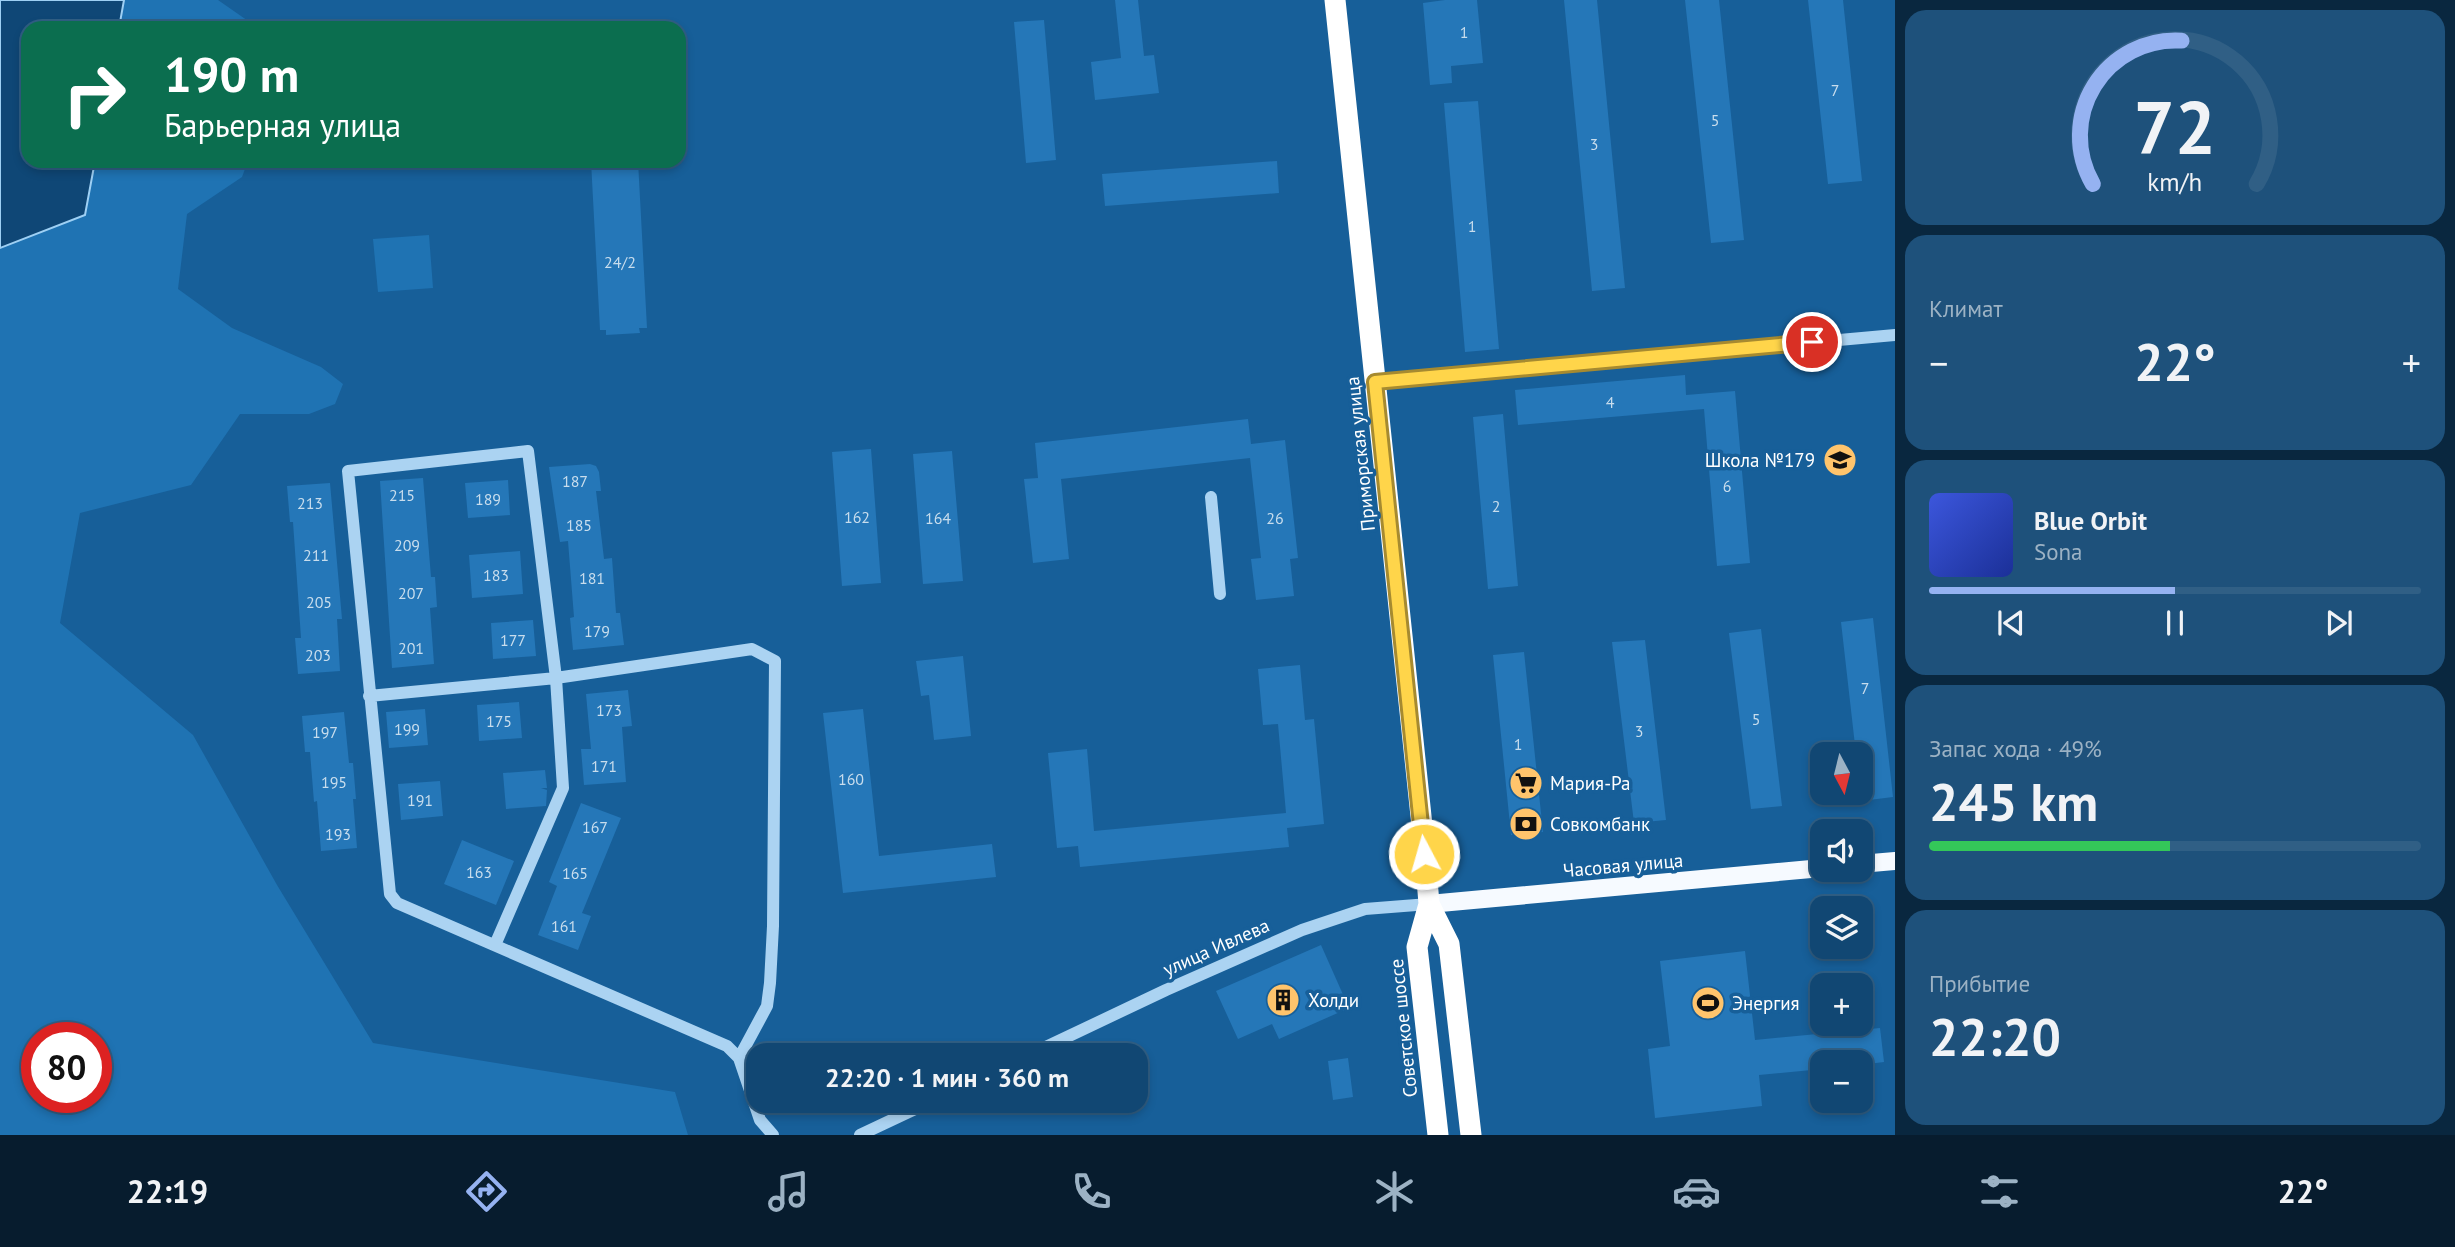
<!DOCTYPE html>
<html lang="ru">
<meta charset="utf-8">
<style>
body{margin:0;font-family:"PT Sans",sans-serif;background:#1e517b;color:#f1f3f6;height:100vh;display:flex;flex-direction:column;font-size:26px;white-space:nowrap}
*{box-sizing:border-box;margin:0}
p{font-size:23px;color:#9cb2c4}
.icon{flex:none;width:38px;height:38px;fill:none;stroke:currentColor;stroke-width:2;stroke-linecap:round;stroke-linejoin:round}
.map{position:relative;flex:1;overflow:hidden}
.side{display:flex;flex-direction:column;gap:10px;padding:10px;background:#09273f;width:560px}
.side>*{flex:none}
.hud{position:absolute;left:21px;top:21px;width:665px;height:147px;border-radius:21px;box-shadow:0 4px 10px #0003,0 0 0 2px #305f85;background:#0b6e4f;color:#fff;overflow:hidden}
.needle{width:46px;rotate:173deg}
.buttons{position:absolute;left:1810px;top:742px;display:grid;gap:14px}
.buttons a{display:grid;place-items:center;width:63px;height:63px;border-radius:14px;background:#114773;box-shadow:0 4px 10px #0003,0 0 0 2px #305f85;font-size:35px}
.speed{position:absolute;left:21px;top:1022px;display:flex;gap:14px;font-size:35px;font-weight:700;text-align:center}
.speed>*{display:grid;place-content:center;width:91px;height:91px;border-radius:50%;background:#114773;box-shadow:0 4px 10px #0003,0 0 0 2px #305f85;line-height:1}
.speed .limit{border:10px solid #d22;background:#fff;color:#111}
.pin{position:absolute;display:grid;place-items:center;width:60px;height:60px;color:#fff;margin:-30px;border:4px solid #fff;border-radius:50%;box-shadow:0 2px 7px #0007}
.me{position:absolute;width:77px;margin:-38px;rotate:354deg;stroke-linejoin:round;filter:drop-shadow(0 0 5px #0008)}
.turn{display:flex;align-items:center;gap:24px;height:147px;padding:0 28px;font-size:32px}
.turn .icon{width:91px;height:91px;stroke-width:2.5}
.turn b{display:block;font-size:49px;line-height:60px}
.big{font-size:52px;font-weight:600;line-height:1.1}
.side .card{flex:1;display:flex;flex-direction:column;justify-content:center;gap:10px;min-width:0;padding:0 24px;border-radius:21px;background:#1e517b}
.side .dial{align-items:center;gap:0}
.dial svg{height:182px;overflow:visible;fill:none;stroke:#305f85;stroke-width:7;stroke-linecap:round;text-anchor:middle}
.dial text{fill:#f1f3f6;stroke:none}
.song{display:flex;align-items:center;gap:21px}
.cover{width:84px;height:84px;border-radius:10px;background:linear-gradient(135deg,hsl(230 70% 55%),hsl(230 70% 35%))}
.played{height:7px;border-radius:4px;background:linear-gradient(90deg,#95b2f1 50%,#305f85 50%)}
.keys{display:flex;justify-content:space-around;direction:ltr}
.heat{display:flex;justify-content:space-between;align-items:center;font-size:38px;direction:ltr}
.charge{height:10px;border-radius:5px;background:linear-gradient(90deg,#34c759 49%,#305f85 0)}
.trip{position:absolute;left:746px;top:1043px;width:402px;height:70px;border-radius:21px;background:#114773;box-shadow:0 4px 10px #0003,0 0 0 2px #305f85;font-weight:600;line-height:70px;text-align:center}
.dock{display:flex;height:112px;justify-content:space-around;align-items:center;background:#071c2e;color:#9cb2c4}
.dock .icon{width:49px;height:49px}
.dock .current{color:#95b2f1}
.dock b{font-size:32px;color:#f1f3f6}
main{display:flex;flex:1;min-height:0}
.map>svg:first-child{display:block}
.green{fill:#1f73b3;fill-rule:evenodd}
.water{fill:#0f4776;stroke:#9ed0f4;stroke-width:2}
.building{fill:#2577b8}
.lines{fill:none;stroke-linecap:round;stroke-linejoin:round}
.minor{stroke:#abd3f2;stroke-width:12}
.major{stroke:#f6faff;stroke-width:18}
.highway{stroke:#fff;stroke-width:21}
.route-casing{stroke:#a68a30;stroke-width:18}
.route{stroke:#ffd54a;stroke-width:12}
.labels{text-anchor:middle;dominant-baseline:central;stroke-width:7;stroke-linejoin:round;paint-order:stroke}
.number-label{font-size:16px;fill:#c8dded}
.street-label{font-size:19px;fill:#fff;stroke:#175f99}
.poi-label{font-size:19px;fill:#fff;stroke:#175f99;text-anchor:start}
</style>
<main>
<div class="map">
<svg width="1895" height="1135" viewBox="0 0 1895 1135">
<rect width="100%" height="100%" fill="#175f99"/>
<path class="green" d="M124,0H218L258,28H119Z
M95,161H248L242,177L187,214L178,289L232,328L321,367L343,384L335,404L309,414H240L191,485L80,513L60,623L193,735L277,885L373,1043L675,1092L688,1135H0V248L85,215ZM37,1038H96V1097H37Z
M429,235L433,288L378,292L373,239Z"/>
<path class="water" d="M0,0H124L119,28H28V161H95L85,215L0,248Z"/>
<path class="building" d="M1115,0H1138L1144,56L1154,55L1159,93L1095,100L1091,62L1121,58Z
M1445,0H1477L1483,63L1451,66L1452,83L1430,85L1423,3Z
M1564,0H1597L1625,288L1592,291Z
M1685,0H1719L1744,240L1711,243Z
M1808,0H1843L1862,181L1828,184Z
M1044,20L1056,160L1026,163L1014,22Z
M1478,101L1499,349L1465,352L1444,103Z
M591,161H638L647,328H639L640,333L606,335V330H600Z
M1277,161L1279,193L1105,206L1102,174Z
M1685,375L1686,395L1735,391L1750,563L1717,566L1704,409L1518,425L1515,390Z
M1503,414L1518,586L1488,589L1473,417Z
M1248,419L1251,444L1285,440L1298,558L1290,559L1294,596L1256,600L1251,559L1261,558L1250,458L1061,479L1069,559L1033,563L1024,479L1038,478L1035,443Z
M871,449L881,583L842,586L832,452Z
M952,451L963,581L923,584L913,454Z
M590,464L596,466L599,472L601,491H596L604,559L612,558L616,613H620L624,645L573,650L570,618L574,617L568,541L560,542L549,467Z
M423,478L431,577H435L437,607L430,608L434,664L392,668L380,481Z
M508,480L510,515L468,518L465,483Z
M330,483L342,619H337L340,671L298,674L295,638H301L293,522H290L287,486Z
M520,551L523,594L472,598L469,555Z
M1873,618L1893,797L1861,801L1860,754H1856L1841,622Z
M533,620L536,656L493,659L491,623Z
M1761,629L1782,806L1751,809L1729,633Z
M1645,640L1666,820L1634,823L1612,642Z
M1524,652L1543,832L1511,835L1493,655Z
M963,656L971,736L934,740L929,695L921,696L916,661Z
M1300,665L1305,720L1314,719L1324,824L1287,828L1289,847L1080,867L1078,846L1057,848L1048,753L1087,749L1094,831L1286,813L1278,724L1263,725L1258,669Z
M628,690L632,726L622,727L626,782L584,785L581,749H591L586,694Z
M519,702L522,738L479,741L477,705Z
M425,709L428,745L389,748L386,712Z
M863,709L879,856L992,844L996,877L843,893L823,713Z
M344,712L349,763H353L356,799H353L357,848L321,851L317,801L314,802L310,752H305L302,716Z
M545,770L547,788H541L547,790L546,806L506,809L503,773Z
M440,781L443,816L401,820L398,784Z
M581,803L621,818L582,913L591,916L578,950L538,935L557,886L549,882Z
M462,840L514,861L496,905L444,884Z
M1321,945L1349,1008L1279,1039L1272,1024L1238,1039L1216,991Z
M1745,951L1755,1040L1880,1028L1884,1062L1860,1065V1062H1822V1069L1759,1075L1762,1106L1655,1118L1648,1049L1670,1046L1660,961Z
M1348,1058L1353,1097L1333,1100L1328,1061Z"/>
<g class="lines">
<path class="minor" d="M1375,382L1895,335
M1211,497L1220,594
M369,696L556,678L752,649L775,661L773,926L770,983L767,1006L739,1058
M495,945L563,788L556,678L528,451L348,471L390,894L397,903L727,1046L739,1058L760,1120L773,1135
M1029,1055L1166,990L1302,930L1365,909L1429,904
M860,1135L932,1101"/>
<path class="major" d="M1860,864L1895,861
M1429,904L1822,868"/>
<path class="highway" d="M1335,0L1425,854L1429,904L1417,947L1438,1135
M1429,904L1449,944L1471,1135"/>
</g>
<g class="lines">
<defs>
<path id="route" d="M1424,854L1375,382L1812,342"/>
</defs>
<use href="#route" class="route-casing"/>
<use href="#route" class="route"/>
</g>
<defs>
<symbol id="school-disc" viewBox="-11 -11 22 22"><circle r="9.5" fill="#ffc46c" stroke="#175f99"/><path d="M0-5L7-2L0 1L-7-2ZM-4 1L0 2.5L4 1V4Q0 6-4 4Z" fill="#111"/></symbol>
<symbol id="supermarket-disc" viewBox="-11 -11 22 22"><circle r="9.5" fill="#ffc46c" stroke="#175f99"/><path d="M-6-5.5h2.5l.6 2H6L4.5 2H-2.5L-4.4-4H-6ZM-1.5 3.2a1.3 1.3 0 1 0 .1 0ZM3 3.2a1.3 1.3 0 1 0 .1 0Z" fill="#111"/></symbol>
<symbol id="bank-disc" viewBox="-11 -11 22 22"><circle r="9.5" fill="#ffc46c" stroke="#175f99"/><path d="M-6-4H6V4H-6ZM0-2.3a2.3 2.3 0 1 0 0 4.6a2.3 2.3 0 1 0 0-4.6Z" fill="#111"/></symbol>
<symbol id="building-disc" viewBox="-11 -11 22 22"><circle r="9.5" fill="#ffc46c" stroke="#175f99"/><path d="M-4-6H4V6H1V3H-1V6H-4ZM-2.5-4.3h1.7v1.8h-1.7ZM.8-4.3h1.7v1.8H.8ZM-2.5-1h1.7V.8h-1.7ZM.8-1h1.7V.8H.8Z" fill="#111"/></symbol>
<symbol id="stadium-disc" viewBox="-11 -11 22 22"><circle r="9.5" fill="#ffc46c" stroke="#175f99"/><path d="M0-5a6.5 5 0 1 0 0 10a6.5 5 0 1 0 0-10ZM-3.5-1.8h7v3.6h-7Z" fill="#111"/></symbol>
</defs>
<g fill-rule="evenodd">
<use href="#school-disc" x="1821" y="441" width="38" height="38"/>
<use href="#supermarket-disc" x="1507" y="764" width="38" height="38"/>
<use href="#bank-disc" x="1507" y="805" width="38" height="38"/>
<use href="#building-disc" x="1264" y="981" width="38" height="38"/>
<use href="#stadium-disc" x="1689" y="984" width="38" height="38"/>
</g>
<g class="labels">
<g class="number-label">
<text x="1464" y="32">1</text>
<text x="1835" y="90">7</text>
<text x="1715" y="120">5</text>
<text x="1594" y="144">3</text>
<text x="1472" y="226">1</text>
<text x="620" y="262">24/2</text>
<text x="1610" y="402">4</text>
<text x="575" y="481">187</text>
<text x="1727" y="486">6</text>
<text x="402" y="495">215</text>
<text x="488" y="499">189</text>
<text x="310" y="503">213</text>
<text x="1496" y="506">2</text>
<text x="857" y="517">162</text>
<text x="938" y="518">164</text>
<text x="1275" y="518">26</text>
<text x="579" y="525">185</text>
<text x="407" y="545">209</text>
<text x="316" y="555">211</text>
<text x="496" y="575">183</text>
<text x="592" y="578">181</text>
<text x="411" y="593">207</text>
<text x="319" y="602">205</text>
<text x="597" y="631">179</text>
<text x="513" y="640">177</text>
<text x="411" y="648">201</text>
<text x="318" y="655">203</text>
<text x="1865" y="688">7</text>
<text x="609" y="710">173</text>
<text x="1756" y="719">5</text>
<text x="499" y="721">175</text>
<text x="407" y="729">199</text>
<text x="1639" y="731">3</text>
<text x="325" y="732">197</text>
<text x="1518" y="744">1</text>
<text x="604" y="766">171</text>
<text x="851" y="779">160</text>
<text x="334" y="782">195</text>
<text x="420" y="800">191</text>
<text x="595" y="827">167</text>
<text x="338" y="834">193</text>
<text x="479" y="872">163</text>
<text x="575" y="873">165</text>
<text x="564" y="926">161</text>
</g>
<g class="street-label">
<text transform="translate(1360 454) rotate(-96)">Приморская улица</text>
<text transform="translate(1623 865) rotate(-5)">Часовая улица</text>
<text transform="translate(1216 947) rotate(-24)">улица Ивлева</text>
<text transform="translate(1403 1028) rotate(-96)">Советское шоссе</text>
</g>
<g class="poi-label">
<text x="1815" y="460" text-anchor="end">Школа №179</text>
<text x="1550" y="783">Мария-Ра</text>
<text x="1550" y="824">Совкомбанк</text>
<text x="1308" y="1000">Холди</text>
<text x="1732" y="1003">Энергия</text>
</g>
</g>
</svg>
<div class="buttons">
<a><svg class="needle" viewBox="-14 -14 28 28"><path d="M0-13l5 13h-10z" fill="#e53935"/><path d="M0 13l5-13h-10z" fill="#9cb2c4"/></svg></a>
<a><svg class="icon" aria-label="sound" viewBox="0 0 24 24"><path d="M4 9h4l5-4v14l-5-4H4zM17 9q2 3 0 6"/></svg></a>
<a><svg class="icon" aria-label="layers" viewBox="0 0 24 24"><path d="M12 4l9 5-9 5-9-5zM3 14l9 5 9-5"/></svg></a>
<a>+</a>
<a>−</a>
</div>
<div class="speed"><div class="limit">80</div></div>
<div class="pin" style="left:1812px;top:342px;background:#d93025"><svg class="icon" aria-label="arrive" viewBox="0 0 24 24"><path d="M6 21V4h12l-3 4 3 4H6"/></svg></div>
<svg class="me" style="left:1424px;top:854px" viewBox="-20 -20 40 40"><circle r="17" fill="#ffd54a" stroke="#fff" stroke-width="3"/><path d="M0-11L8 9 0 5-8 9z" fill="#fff"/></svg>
<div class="trip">22:20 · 1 мин · 360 m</div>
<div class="hud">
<div class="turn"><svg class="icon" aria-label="right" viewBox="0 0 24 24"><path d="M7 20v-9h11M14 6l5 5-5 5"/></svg><div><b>190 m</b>Барьерная улица</div></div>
</div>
</div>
<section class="side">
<div class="card dial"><svg viewBox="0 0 100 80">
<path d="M14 69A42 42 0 1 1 86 69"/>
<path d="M14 69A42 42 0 0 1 53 6" stroke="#95b2f1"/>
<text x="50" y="56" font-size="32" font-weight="700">72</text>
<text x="50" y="72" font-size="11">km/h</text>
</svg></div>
<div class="card"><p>Климат</p>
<div class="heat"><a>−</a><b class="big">22°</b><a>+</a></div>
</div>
<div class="card">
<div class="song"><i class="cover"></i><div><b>Blue Orbit</b><p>Sona</p></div></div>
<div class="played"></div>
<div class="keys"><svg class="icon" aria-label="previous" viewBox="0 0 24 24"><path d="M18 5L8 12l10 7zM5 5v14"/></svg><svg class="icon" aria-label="pause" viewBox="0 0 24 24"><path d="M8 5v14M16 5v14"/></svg><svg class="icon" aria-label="next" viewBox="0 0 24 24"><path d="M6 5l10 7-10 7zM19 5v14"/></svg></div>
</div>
<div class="card"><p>Запас хода · 49%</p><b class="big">245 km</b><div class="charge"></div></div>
<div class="card"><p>Прибытие</p><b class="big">22:20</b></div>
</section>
</main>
<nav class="dock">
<b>22:19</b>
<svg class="icon current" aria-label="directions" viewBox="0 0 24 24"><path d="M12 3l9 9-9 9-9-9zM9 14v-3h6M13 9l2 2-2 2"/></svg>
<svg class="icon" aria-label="music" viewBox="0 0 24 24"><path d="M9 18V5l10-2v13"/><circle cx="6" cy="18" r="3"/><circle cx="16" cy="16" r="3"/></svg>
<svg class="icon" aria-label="phone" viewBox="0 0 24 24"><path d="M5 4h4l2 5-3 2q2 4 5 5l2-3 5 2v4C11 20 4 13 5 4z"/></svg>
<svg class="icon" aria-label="climate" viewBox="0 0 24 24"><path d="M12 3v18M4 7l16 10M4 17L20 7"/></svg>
<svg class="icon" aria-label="car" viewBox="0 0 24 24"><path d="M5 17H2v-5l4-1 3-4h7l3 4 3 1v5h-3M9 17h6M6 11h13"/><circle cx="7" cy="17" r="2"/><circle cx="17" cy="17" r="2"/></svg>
<svg class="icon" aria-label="filters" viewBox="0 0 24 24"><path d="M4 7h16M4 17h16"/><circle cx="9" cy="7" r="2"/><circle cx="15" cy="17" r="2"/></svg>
<b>22°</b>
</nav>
